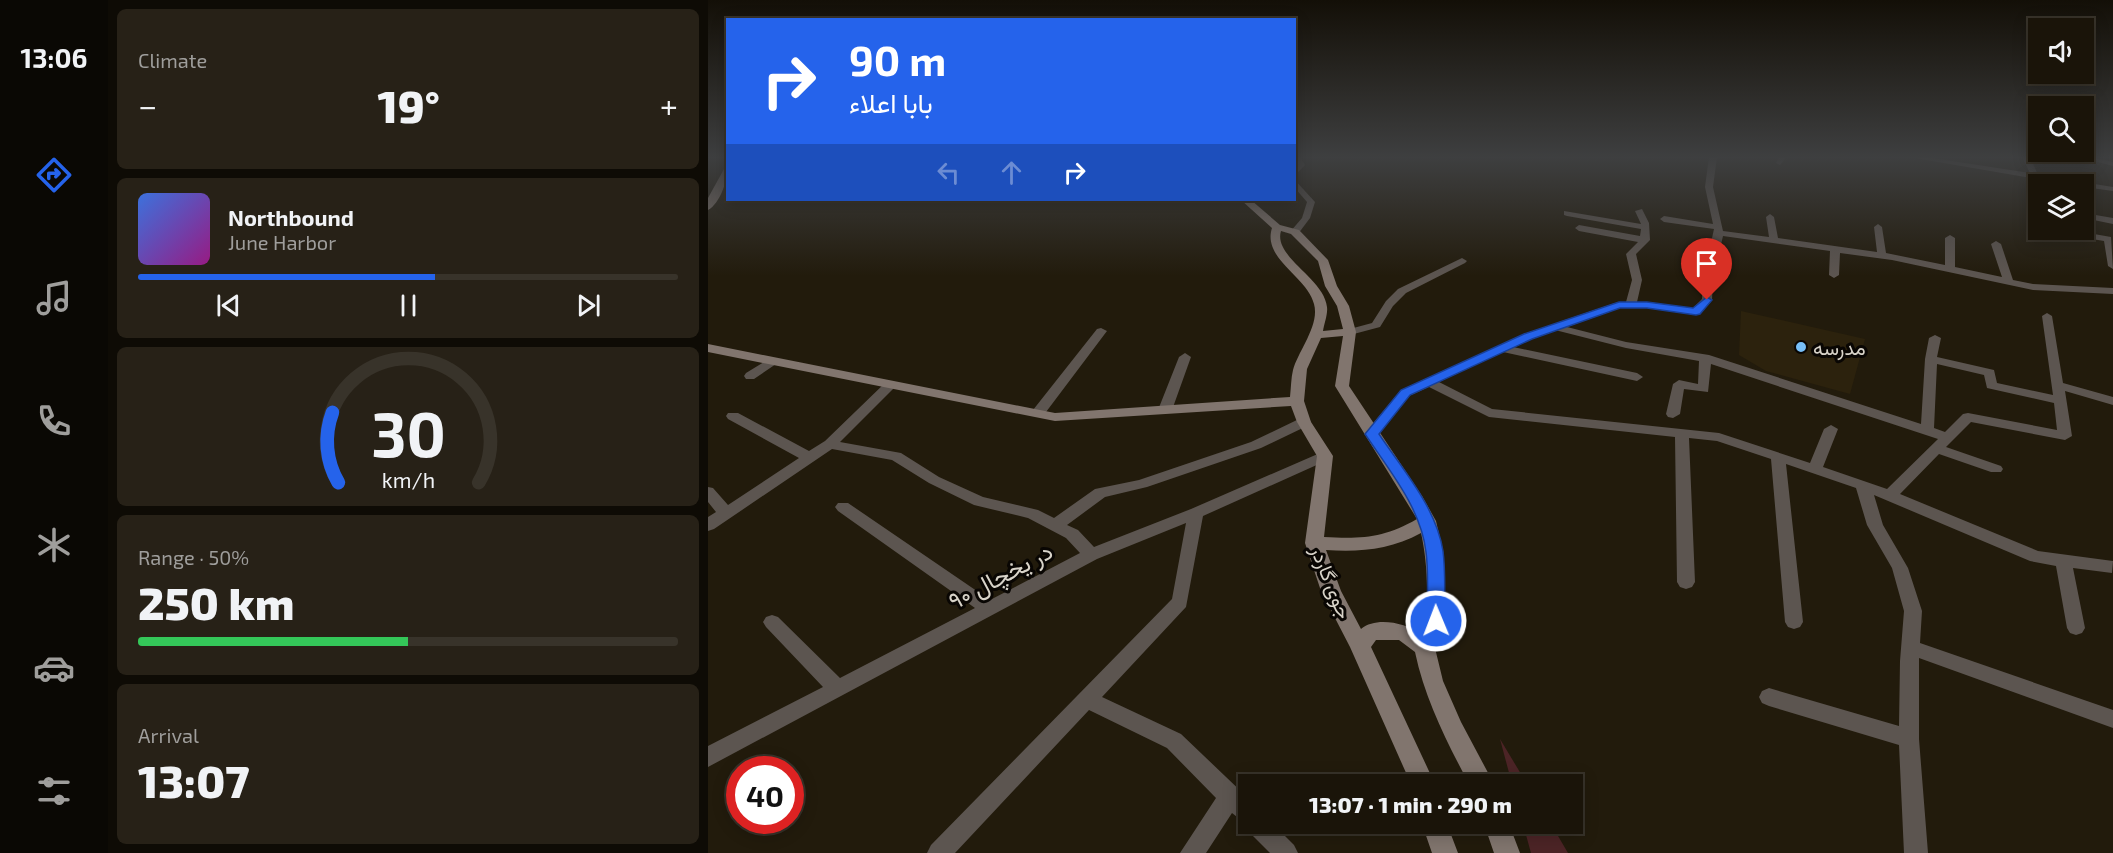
<!DOCTYPE html>
<meta charset="utf-8">
<style>
body{margin:0;font-family:"Exo 2",Vazirmatn,sans-serif;background:#272117;color:#f1f3f6;height:100vh;display:flex;flex-direction:column;font-size:22px;white-space:nowrap}
*{box-sizing:border-box;margin:0}
p{font-size:20px;color:#9f9e9c}
.icon{flex:none;width:33px;height:33px;fill:none;stroke:currentColor;stroke-width:2;stroke-linecap:round;stroke-linejoin:round}
.map{position:relative;flex:1;overflow:hidden}
.details{display:flex;flex-direction:column;gap:9px;padding:9px;background:#0e0b05;width:600px}
.details>*{flex:none}
.hud{position:absolute;left:18px;top:18px;width:570px;height:183px;border-radius:0px;box-shadow:0 3px 15px #0003,0 0 0 2px #38332a;background:#2563eb;color:#fff;overflow:hidden}
.controls{position:absolute;left:1320px;top:18px;display:grid;gap:12px}
.controls a{display:grid;place-items:center;width:66px;height:66px;border-radius:0px;background:#1a1409;box-shadow:0 3px 15px #0003,0 0 0 2px #38332a;font-size:30px}
.speed{position:absolute;left:18px;top:756px;display:flex;gap:12px;font-size:30px;font-weight:700;text-align:center}
.speed>*{display:grid;place-content:center;width:78px;height:78px;border-radius:50%;background:#1a1409;box-shadow:0 3px 15px #0003,0 0 0 2px #38332a;line-height:1}
.speed .limit{border:9px solid #d22;background:#fff;color:#111}
.pin{position:absolute;display:grid;place-items:center;width:51px;height:51px;color:#fff;margin:-62px -26px;border-radius:50% 50% 50% 0;rotate:-45deg;box-shadow:0 0 6px #0007}
.pin .icon{rotate:45deg}
.me{position:absolute;width:66px;margin:-33px;rotate:359deg;stroke-linejoin:round;filter:drop-shadow(0 0 4px #0008)}
.turn{display:flex;align-items:center;gap:21px;height:126px;padding:0 24px;font-size:27px}
.turn .icon{width:78px;height:78px;stroke-width:2.5}
.turn b{display:block;font-size:42px;line-height:51px}
.lanes{display:flex;align-items:center;height:57px;padding:0 24px;background:#0003;justify-content:center;gap:30px;direction:ltr}
.lanes .off{opacity:.35}
.big{font-size:45px;font-weight:800;line-height:1.1}
.details .tile{flex:1;display:flex;flex-direction:column;justify-content:center;gap:9px;min-width:0;padding:0 21px;border-radius:9px;background:#272117}
.details .dial{align-items:center;gap:0}
.dial svg{height:156px;overflow:visible;fill:none;stroke:#38332a;stroke-width:7;stroke-linecap:round;text-anchor:middle}
.dial text{fill:#f1f3f6;stroke:none}
.song{display:flex;align-items:center;gap:18px}
.cover{width:72px;height:72px;border-radius:9px;background:linear-gradient(135deg,hsl(220 70% 55%),hsl(310 70% 35%))}
.played{height:6px;border-radius:3px;background:linear-gradient(90deg,#2563eb 55%,#38332a 55%)}
.keys{display:flex;justify-content:space-around;direction:ltr}
.heat{display:flex;justify-content:space-between;align-items:center;font-size:33px;direction:ltr}
.charge{height:9px;border-radius:4px;background:linear-gradient(90deg,#34c759 50%,#38332a 0)}
.trip{position:absolute;left:530px;top:774px;width:345px;height:60px;border-radius:0px;background:#1a1409;box-shadow:0 3px 15px #0003,0 0 0 2px #38332a;font-weight:800;line-height:60px;text-align:center}
main{display:flex;flex:1;min-height:0}
.tab-bar{display:flex;flex-direction:column;width:108px;justify-content:space-around;align-items:center;background:#0a0804;color:#9f9e9c}
.tab-bar .icon{width:42px;height:42px}
.tab-bar .current{color:#2563eb}
.tab-bar b{font-size:27px;color:#f1f3f6}
.map>svg:first-child{display:block}
.built{fill:#2c220d}
.green{fill:#4c2426}
.lines{fill:none;stroke-linecap:round;stroke-linejoin:round}
.street{fill:#5c5550;fill-rule:evenodd}
.secondary{fill:#81756e;fill-rule:evenodd}
.route{fill:#2563eb;stroke:#184099;stroke-width:1.5}
.poi-dot{fill:#77bff7;stroke:#090603;stroke-width:2}
.labels{text-anchor:middle;dominant-baseline:central;stroke-width:6;stroke-linejoin:round;paint-order:stroke}
.poi-label{font-size:20px;fill:#d8d3c9;stroke:#090603;text-anchor:start}
.street-label{font-size:20px;fill:#d8d3c9;stroke:#090603}
.near-street-label{font-size:24px;fill:#d8d3c9;stroke:#090603}
</style>
<main>
<nav class="tab-bar">
<b>13:06</b>
<svg class="icon current" aria-label="directions" viewBox="0 0 24 24"><path d="M12 3l9 9-9 9-9-9zM9 14v-3h6M13 9l2 2-2 2"/></svg>
<svg class="icon" aria-label="music" viewBox="0 0 24 24"><path d="M9 18V5l10-2v13"/><circle cx="6" cy="18" r="3"/><circle cx="16" cy="16" r="3"/></svg>
<svg class="icon" aria-label="phone" viewBox="0 0 24 24"><path d="M5 4h4l2 5-3 2q2 4 5 5l2-3 5 2v4C11 20 4 13 5 4z"/></svg>
<svg class="icon" aria-label="climate" viewBox="0 0 24 24"><path d="M12 3v18M4 7l16 10M4 17L20 7"/></svg>
<svg class="icon" aria-label="car" viewBox="0 0 24 24"><path d="M5 17H2v-5l4-1 3-4h7l3 4 3 1v5h-3M9 17h6M6 11h13"/><circle cx="7" cy="17" r="2"/><circle cx="17" cy="17" r="2"/></svg>
<svg class="icon" aria-label="filters" viewBox="0 0 24 24"><path d="M4 7h16M4 17h16"/><circle cx="9" cy="7" r="2"/><circle cx="15" cy="17" r="2"/></svg>
</nav>
<section class="details">
<div class="tile"><p>Climate</p>
<div class="heat"><a>−</a><b class="big">19°</b><a>+</a></div>
</div>
<div class="tile">
<div class="song"><i class="cover"></i><div><b>Northbound</b><p>June Harbor</p></div></div>
<div class="played"></div>
<div class="keys"><svg class="icon" aria-label="previous" viewBox="0 0 24 24"><path d="M18 5L8 12l10 7zM5 5v14"/></svg><svg class="icon" aria-label="pause" viewBox="0 0 24 24"><path d="M8 5v14M16 5v14"/></svg><svg class="icon" aria-label="next" viewBox="0 0 24 24"><path d="M6 5l10 7-10 7zM19 5v14"/></svg></div>
</div>
<div class="tile dial"><svg viewBox="0 0 100 80">
<path d="M14 69A42 42 0 1 1 86 69"/>
<path d="M14 69A42 42 0 0 1 11 33" stroke="#2563eb"/>
<text x="50" y="56" font-size="32" font-weight="700">30</text>
<text x="50" y="72" font-size="11">km/h</text>
</svg></div>
<div class="tile"><p>Range · 50%</p><b class="big">250 km</b><div class="charge"></div></div>
<div class="tile"><p>Arrival</p><b class="big">13:07</b></div>
</section>
<div class="map">
<svg width="1405" height="853" viewBox="0 0 1405 853">
<rect width="100%" height="100%" fill="#221b0c"/>
<path class="built" d="M1033,311L1157,339L1142,394L1058,371L1031,355Z"/>
<path class="green" d="M792,739L819,784H804Z
M815,824H843L860,853H823Z"/>
<g class="lines">
<path class="street" d="M586,157H592L597,165L586,176V168L589,165Z
M1001,157H1009L1005,187L1015,231L1061,237L1058,217L1062,214L1066,217L1070,238L1169,252L1166,227L1170,224L1174,227L1178,253L1237,265V238L1242,235L1247,238V267L1294,277L1283,244L1288,241L1293,244L1305,280L1325,284L1405,288V294L1325,290L1184,260L1132,253L1131,275L1126,278L1121,275L1122,251L1015,236L1005,279L1004,300L992,314L939,308H912L859,327L918,342L1001,355L1213,424L1217,359L1221,338L1227,335L1233,338L1229,357L1286,370L1289,383L1345,395L1334,316L1339,313L1344,316L1355,383L1405,397V405L1357,391L1364,436L1357,440L1263,422L1238,447L1293,466L1295,469L1293,472H1283L1231,454L1192,494L1330,551L1405,561L1404,573L1365,568L1377,628L1374,633L1368,635L1362,633L1359,628L1348,566L1322,561L1166,495L1175,525L1200,568L1214,611L1212,643L1405,710V728L1211,658V739L1220,853H1196L1191,745L1061,706L1054,703L1051,697L1054,691L1061,688L1191,726L1192,661L1196,611L1184,568L1159,525L1148,488L1078,464L1095,622L1092,627L1086,629L1080,627L1077,622L1063,459L1009,441L981,438L987,582L984,587L978,589L972,587L969,582L967,437L781,417L721,387L701,396L669,436L664,437L657,433L693,390L816,334L907,303L918,302L924,280L918,254L930,242L871,231L867,228L871,225L932,236L933,229L859,216L856,215V211L933,224L927,211L934,209L941,223L942,240L928,254L934,280L929,302L985,308L994,299L995,279L1006,229L956,222L952,219L956,216L1005,224L997,187ZM847,330L918,348L991,361L990,384L971,380L965,384L958,414L960,417L965,418L972,414L976,389L1000,392L1003,364L1230,439L1179,489L1115,467L1130,429L1123,425L1116,429L1102,463L1011,433L784,409L731,382L795,352L929,381L935,377L929,373L805,347ZM1229,364L1276,375L1279,388L1346,403L1349,430L1260,413L1255,414L1237,432L1226,428Z
M1071,157H1079L1072,165L1068,163Z
M1201,157H1218L1322,173L1314,157H1322L1330,175L1405,187V191L1376,187V184L1331,180L1330,214L1326,211L1323,178Z
M1371,157H1384L1405,162V166Z
M586,179L607,202L602,218L590,234L587,235L582,232L594,218L599,202L586,187Z
M1376,213L1405,218V224L1376,218Z
M1331,230H1339L1340,241H1334Z
M1369,231L1403,237L1405,269L1400,266L1396,241L1366,236L1364,234Z
M754,258L759,261L757,263L698,293L685,306L672,327L642,335L636,332L638,330L664,323L678,301L690,289Z
M393,328L399,331L335,416H325L323,413L325,410L389,329Z
M477,353L483,357L464,410L462,413H452L450,410L471,357Z
M64,357L70,361L68,364L46,379H38L36,376L38,373Z
M182,381L188,385L186,388L132,442L193,453L231,477L275,497L330,510L346,518L387,489L431,480L543,442L591,419H601L603,422L601,425L553,448L439,487L397,497L359,525L370,530L386,547L483,509L612,453H622L624,456L622,459L495,516L478,607L394,697L473,734L540,798V824H565L586,845L590,853H562L541,832L538,824L524,813L498,853H472L508,798L459,748L381,710L247,853H219L223,845L464,599L478,523L389,559L0,767V746L115,687L58,627L55,622L58,617L64,615L70,617L132,678L267,608L130,511L127,507L130,503H140L282,600L372,553L358,538L320,518L266,505L221,483L184,460L124,449L6,529L0,531V517L8,512L0,502V487L5,488L20,505L91,458L20,419L18,416L20,413H30L101,451L117,441L178,382Z"/>
<path class="secondary" d="M20,167C20,179 12,204 0,210V198L16,169Z
M533,200H543L572,225L591,230L620,260L629,286L641,306L648,332L641,386L714,496L728,521L735,551L738,621L727,648L735,681L753,722L786,784H761C739,742 717,700 707,652L691,640H668L663,647L727,784H703L642,647L613,591L597,543L609,456L589,422L583,406L347,421L0,352V344L347,413L582,397C583,388 583,378 585,370C590,351 612,325 606,304C599,276 554,259 564,228ZM573,231L583,234L610,261L617,286L629,306L635,329L615,331C616,324 620,314 619,307C616,278 565,257 573,231ZM635,336L627,386L709,519C676,538 654,539 616,537L625,456L603,422L596,401L599,369L613,338ZM713,533C719,559 723,608 713,633C697,623 668,616 653,629L633,591L618,550C652,552 682,550 713,533Z
M714,824H739L750,853H724Z
M776,824H801L812,853H786Z"/>
</g>
<linearGradient id="sky" x2="0" y2="1"><stop stop-color="#130f07"/><stop offset="0.57" stop-color="#3e3f40"/><stop offset="1" stop-color="#3e3f40" stop-opacity="0"/></linearGradient>
<rect width="1405" height="276" fill="url(#sky)"/>
<path class="route" d="M999,297L1004,300L992,314L988,315L939,308H912L824,339L702,395L671,434C695,470 728,507 735,551C738,574 736,598 737,621L734,626L728,628L722,626L719,621C719,598 721,574 718,552C713,508 681,470 657,434L693,390L816,334L911,302H939L985,308Z"/>
<circle class="poi-dot" cx="1093" cy="347" r="6"/>
<g class="labels">
<g class="poi-label">
<text x="1105" y="347">مدرسه</text>
</g>
<g class="street-label">
<text transform="translate(624 582) rotate(68)">جوی گاردر</text>
</g>
<g class="near-street-label">
<text transform="translate(292 575) rotate(-28)">در یخچال ۹۰</text>
</g>
</g>
</svg>
<div class="controls">
<a><svg class="icon" aria-label="sound" viewBox="0 0 24 24"><path d="M4 9h4l5-4v14l-5-4H4zM17 9q2 3 0 6"/></svg></a>
<a><svg class="icon" aria-label="search" viewBox="0 0 24 24"><circle cx="10" cy="10" r="6"/><path d="M15 15l6 6"/></svg></a>
<a><svg class="icon" aria-label="layers" viewBox="0 0 24 24"><path d="M12 4l9 5-9 5-9-5zM3 14l9 5 9-5"/></svg></a>
</div>
<div class="speed"><div class="limit">40</div></div>
<div class="pin" style="left:999px;top:300px;background:#d93025"><svg class="icon" aria-label="arrive" viewBox="0 0 24 24"><path d="M6 21V4h12l-3 4 3 4H6"/></svg></div>
<svg class="me" style="left:728px;top:621px" viewBox="-20 -20 40 40"><circle r="17" fill="#2563eb" stroke="#fff" stroke-width="3"/><path d="M0-11L8 9 0 5-8 9z" fill="#fff"/></svg>
<div class="trip">13:07 · 1 min · 290 m</div>
<div class="hud">
<div class="turn"><svg class="icon" aria-label="right" viewBox="0 0 24 24"><path d="M7 20v-9h11M14 6l5 5-5 5"/></svg><div><b>90 m</b>بابا اعلاء</div></div>
<div class="lanes"><svg class="icon off" aria-label="left" viewBox="0 0 24 24"><path d="M17 20v-9H6M10 6l-5 5 5 5"/></svg><svg class="icon off" aria-label="ahead" viewBox="0 0 24 24"><path d="M12 20V5M6 11l6-6 6 6"/></svg><svg class="icon" aria-label="right" viewBox="0 0 24 24"><path d="M7 20v-9h11M14 6l5 5-5 5"/></svg></div>
</div>
</div>
</main>
